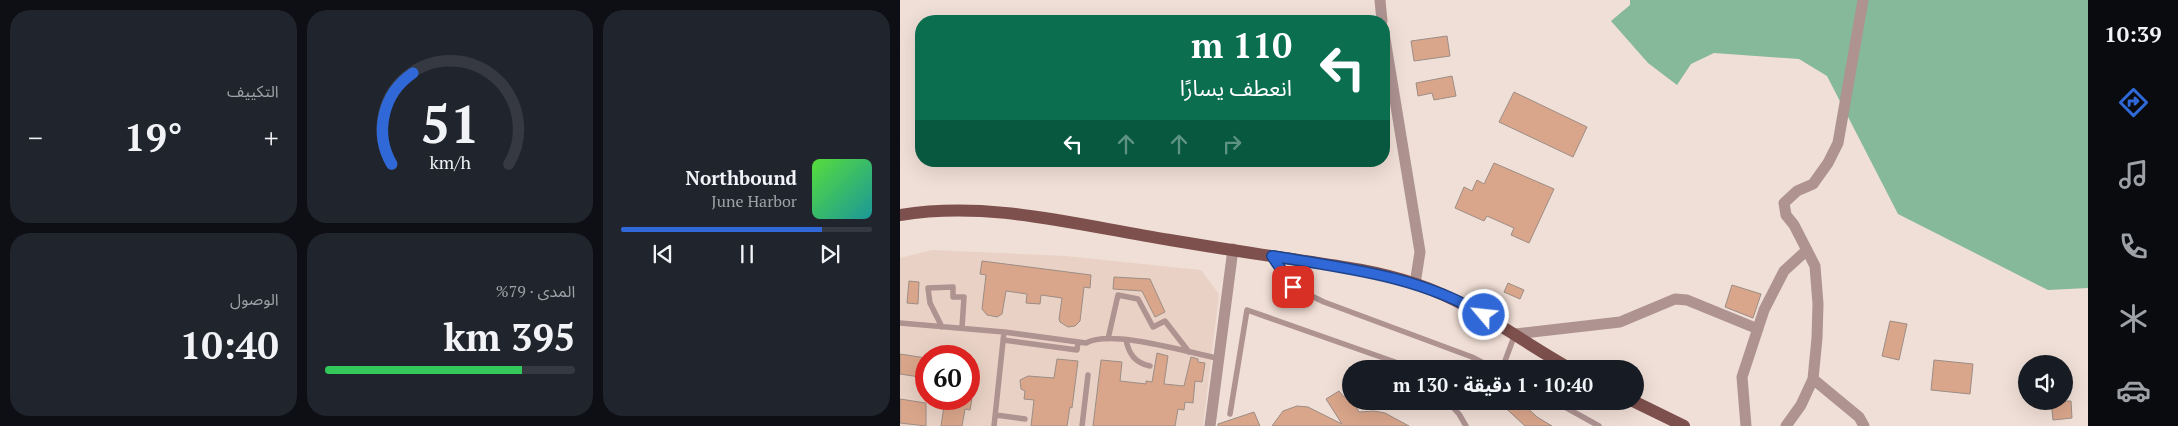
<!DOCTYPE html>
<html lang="ar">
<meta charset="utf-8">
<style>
body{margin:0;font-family:"PT Serif","Noto Sans Arabic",serif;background:#20242c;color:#f1f3f6;direction:rtl;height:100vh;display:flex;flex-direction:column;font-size:19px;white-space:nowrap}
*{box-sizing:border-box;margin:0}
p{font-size:16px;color:#9ea1a6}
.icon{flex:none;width:28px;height:28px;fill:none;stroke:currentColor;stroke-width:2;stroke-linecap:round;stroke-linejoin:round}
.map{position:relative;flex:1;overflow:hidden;direction:ltr}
.sheet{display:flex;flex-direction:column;gap:10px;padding:10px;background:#0d0f14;width:900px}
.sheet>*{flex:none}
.top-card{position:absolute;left:15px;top:15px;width:475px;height:152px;border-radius:20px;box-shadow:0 5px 20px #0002;direction:rtl;background:#0b6e4f;color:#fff;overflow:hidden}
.buttons{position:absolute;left:1118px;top:355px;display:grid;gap:10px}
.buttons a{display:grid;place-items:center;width:55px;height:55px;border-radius:50%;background:#171b24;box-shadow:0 5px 20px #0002;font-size:25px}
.speed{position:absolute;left:15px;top:345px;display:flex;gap:10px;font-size:25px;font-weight:700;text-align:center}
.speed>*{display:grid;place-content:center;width:65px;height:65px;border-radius:50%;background:#171b24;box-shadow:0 5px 20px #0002;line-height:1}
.speed .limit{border:8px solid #d22;background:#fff;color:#111}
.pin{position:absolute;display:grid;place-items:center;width:42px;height:42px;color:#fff;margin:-21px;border-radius:10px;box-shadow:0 2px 8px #0006}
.me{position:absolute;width:55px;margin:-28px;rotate:298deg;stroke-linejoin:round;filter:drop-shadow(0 0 4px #0008)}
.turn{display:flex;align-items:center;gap:18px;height:105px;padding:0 15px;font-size:22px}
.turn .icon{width:65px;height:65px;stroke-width:2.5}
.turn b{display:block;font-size:35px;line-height:42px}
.lanes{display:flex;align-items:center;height:48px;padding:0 15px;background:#0003;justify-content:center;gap:25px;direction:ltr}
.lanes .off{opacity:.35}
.big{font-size:38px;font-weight:700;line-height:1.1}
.sheet .widget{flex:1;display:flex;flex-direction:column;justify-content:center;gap:8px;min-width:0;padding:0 18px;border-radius:20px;background:#20242c}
.sheet .dial{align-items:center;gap:0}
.dial svg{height:130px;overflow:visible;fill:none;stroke:#363941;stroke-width:7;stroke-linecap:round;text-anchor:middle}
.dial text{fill:#f1f3f6;stroke:none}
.song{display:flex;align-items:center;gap:15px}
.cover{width:60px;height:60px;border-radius:8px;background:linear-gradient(135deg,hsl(110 70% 55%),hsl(180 70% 35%))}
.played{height:5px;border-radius:2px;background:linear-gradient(90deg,#3069d7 80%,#363941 80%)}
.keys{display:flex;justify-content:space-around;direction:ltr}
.heat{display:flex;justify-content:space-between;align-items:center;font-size:28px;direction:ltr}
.charge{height:8px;border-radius:4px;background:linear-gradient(90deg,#34c759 79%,#363941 0)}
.sheet .tiles{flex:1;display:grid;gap:10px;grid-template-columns:repeat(3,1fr)}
.widget:first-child{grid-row:span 2}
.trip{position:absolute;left:442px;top:360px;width:302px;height:50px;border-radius:25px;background:#171b24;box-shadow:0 5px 20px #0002;font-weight:700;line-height:50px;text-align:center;direction:rtl}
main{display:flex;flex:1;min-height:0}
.tab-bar{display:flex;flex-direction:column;width:90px;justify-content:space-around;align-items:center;background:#090b0e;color:#9ea1a6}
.tab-bar .icon{width:35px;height:35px}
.tab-bar .selected{color:#3069d7}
.tab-bar b{font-size:22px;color:#f1f3f6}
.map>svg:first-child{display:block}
.built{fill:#e9d2c5;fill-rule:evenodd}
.forest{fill:#85b999}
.building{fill:#daa68b;stroke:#9c8d85}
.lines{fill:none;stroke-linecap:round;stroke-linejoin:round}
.lane{stroke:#ae9391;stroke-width:5.5}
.street{stroke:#ae9391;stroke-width:11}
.primary{stroke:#7d504d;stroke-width:12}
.route-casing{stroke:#1f448c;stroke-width:12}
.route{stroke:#3069d7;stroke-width:9}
</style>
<main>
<nav class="tab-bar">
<b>10:39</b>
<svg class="icon selected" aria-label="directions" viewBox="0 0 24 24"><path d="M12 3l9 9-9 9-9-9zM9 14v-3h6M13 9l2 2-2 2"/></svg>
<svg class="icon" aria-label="music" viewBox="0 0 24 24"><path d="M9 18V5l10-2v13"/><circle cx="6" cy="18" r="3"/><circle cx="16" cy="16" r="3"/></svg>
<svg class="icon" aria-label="phone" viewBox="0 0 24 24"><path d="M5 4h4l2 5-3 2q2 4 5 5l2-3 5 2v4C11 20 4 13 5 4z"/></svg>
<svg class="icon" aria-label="climate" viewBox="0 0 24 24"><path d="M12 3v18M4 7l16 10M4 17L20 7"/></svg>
<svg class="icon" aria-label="car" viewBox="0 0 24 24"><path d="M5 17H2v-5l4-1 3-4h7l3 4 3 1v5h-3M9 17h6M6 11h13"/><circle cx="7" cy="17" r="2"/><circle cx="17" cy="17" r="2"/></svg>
</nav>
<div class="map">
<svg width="1188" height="426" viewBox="0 0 1188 426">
<rect width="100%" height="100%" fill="#f0dfd6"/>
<path class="built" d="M32,250L166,256L301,270L319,294L303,426H0V258ZM26,356H69V399H26Z"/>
<path class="forest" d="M730,0H1188V288L1148,290L998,214L927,76L899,59L814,53L791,64L777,85L748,63L711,21L730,5Z"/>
<path class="building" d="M547,36L550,56L514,61L511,41Z
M552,76L556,96L534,100L532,93L518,96L516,83Z
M614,92L687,127L673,157L599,122Z
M594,163L654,189L629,243L611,235L614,228L587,216L584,221L555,208L564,187L572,191L577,180L584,184Z
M82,261L191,275L190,288L184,287L180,321L175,326L168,327L160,322L159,319L162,298L141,295L140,304L126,303L127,294L106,291L102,314L97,317L87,315L82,309L86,275L80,274Z
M214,277L250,279L265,312L255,317L242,291L213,289Z
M9,281L19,282L18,304L7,303Z
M608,283L624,290L620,299L604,292Z
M832,285L861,294L853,318L825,307Z
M990,321L1007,324L999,360L982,356Z
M257,353L268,356L264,384L284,386L291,357L298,359V362L305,363L302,382L295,381L293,403L285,402L284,410L278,409L275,426H193L201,360L222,362L220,381L246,384V381L252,382Z
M0,354L26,358V378L0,374Z
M157,359L178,361L172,408L170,407L167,426H131L134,400L124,399L125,391L121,389L120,380L128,376L154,378Z
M1034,360L1073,364L1070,394L1031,390Z
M439,391L444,397L449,394L459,412L474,411L485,413L509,426H372L383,411L397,406L408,407L442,424L426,399Z
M0,399L26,403V426L0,423Z
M37,399H72L70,410L65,409L62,426H41L44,406L36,404Z
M598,401H620L637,417L652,426H625Z
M1151,401H1171L1172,418L1153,420Z
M354,412L360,426H318V424Z"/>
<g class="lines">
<path class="lane" d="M373,258L393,287L424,302L572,357L595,369
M0,323L104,332L186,343C212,329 286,352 317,358
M42,327L30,303L28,288L53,287V297H64L62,328
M208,339L218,295L238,299L253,327L265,321L289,352
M103,340L177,350L178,342
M226,340C229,354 235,363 250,366
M602,369L615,334
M547,401L559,414L566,426
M654,401L699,426
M330,414L347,310L515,369
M96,415L125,419
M94,426L104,332
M182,426L188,375"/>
<path class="street" d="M480,0L482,21
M484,33L520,252L515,284
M615,334L720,322L775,299L787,300L858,329
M913,379L959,417L964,426
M310,426L333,249
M846,426L842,377L864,310L884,271L907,250
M886,426L901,405L913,379L917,338L918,304L915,266L894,225L886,215L884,203L897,191L913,184L928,163L938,143L963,0"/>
<path class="primary" d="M0,215C92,200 180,226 270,240C306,246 342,252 378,257C424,264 472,269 516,284C573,303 619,340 671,369
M733,401L784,426"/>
</g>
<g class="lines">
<defs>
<path id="route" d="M393,287L372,256C445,268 520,276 584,315"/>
</defs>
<use href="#route" class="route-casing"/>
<use href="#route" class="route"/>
</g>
</svg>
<div class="buttons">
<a><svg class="icon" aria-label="sound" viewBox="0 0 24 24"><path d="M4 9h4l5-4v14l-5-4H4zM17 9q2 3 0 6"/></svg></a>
</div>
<div class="speed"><div class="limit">60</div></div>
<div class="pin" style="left:393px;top:287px;background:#d93025"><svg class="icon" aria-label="arrive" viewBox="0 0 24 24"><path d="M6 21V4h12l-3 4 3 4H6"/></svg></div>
<svg class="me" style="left:584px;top:315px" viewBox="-20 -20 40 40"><circle r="17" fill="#3069d7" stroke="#fff" stroke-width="3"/><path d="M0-11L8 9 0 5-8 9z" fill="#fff"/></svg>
<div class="trip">10:40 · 1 دقيقة · 130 m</div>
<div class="top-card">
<div class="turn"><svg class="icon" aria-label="left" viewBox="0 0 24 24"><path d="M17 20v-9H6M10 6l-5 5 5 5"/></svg><div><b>110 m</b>انعطف يسارًا</div></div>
<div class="lanes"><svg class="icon" aria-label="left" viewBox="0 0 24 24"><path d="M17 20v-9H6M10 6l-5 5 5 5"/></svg><svg class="icon off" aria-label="ahead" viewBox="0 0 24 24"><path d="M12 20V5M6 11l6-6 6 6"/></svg><svg class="icon off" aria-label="ahead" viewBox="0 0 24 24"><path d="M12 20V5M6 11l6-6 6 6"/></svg><svg class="icon off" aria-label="right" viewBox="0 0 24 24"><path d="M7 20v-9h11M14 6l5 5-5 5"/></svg></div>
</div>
</div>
<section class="sheet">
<div class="tiles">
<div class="widget">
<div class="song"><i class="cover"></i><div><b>Northbound</b><p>June Harbor</p></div></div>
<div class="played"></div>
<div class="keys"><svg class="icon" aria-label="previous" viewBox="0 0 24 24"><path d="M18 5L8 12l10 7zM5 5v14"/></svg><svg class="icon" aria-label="pause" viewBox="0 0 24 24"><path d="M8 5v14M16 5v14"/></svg><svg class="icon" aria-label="next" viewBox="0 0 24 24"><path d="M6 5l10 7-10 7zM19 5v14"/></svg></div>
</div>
<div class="widget dial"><svg viewBox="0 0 100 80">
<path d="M14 69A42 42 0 1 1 86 69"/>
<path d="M14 69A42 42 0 0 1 27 13" stroke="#3069d7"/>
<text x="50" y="56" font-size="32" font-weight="700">51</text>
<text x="50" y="72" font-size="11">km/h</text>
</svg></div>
<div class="widget"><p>التكييف</p>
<div class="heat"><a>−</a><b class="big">19°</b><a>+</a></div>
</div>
<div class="widget"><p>المدى · 79%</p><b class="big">395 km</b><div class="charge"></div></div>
<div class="widget"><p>الوصول</p><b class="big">10:40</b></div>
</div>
</section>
</main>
